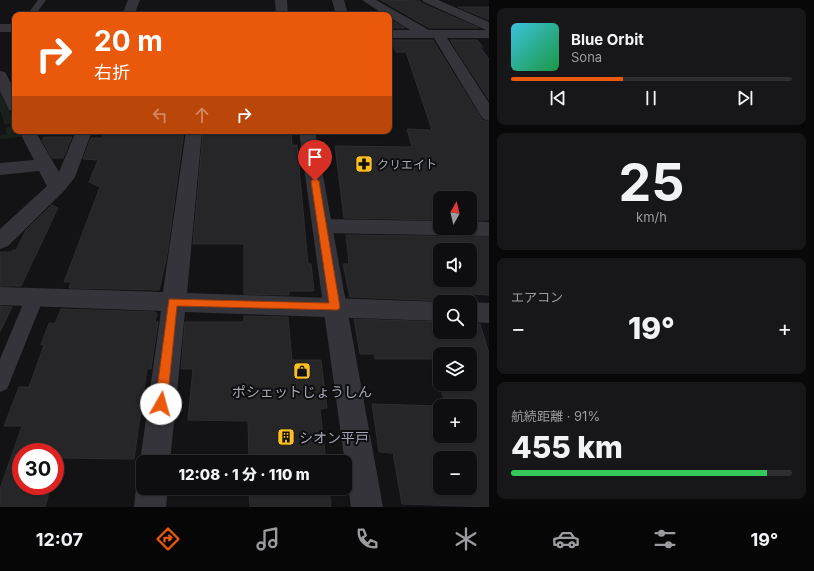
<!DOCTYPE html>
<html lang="ja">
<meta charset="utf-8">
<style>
body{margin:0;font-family:Inter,"Noto Sans JP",sans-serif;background:#171719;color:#f1f3f6;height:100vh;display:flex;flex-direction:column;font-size:15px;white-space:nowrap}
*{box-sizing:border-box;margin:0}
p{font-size:13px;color:#9b9c9f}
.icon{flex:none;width:22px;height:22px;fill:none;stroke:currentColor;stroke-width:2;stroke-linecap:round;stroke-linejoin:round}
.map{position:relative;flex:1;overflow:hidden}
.sheet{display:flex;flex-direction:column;gap:8px;padding:8px;background:#080809;width:325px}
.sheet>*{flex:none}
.guide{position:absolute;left:12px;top:12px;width:380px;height:122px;border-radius:8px;box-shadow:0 1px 3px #0004,0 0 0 1px #2e2e30;background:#ea580c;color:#fff;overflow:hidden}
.needle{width:26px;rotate:8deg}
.tools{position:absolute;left:433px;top:191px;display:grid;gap:8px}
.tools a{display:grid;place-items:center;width:44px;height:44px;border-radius:8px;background:#0e0e10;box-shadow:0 1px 3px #0004,0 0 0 1px #2e2e30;font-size:20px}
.speed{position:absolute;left:12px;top:443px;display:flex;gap:8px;font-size:20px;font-weight:700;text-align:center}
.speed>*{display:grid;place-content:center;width:52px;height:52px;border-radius:50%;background:#0e0e10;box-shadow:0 1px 3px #0004,0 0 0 1px #2e2e30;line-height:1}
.speed .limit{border:6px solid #d22;background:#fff;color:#111}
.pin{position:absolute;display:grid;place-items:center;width:34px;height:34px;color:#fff;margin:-41px -17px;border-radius:50% 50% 50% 0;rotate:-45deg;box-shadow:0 0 4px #0007}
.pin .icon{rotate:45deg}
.me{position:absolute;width:44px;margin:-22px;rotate:7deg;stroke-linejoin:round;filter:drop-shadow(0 0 3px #0008)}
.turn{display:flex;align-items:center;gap:14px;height:84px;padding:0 16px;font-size:18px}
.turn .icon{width:52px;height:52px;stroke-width:2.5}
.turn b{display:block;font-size:28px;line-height:34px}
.lanes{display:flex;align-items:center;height:38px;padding:0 16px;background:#0003;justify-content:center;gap:20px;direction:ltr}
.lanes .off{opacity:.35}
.big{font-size:30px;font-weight:800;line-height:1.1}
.sheet .widget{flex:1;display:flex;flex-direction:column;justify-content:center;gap:6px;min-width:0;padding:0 14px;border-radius:8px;background:#171719}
.sheet .dial{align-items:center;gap:0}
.dial b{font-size:52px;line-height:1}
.song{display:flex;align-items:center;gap:12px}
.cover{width:48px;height:48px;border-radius:6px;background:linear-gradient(135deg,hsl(190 70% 55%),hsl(140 70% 35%))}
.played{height:4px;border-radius:2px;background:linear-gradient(90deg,#ea580c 40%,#2e2e30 40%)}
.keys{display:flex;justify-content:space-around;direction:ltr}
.heat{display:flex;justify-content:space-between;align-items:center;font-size:22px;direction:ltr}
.charge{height:6px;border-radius:3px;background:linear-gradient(90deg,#34c759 91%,#2e2e30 0)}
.trip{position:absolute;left:136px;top:455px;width:216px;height:40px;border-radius:8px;background:#0e0e10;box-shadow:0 1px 3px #0004,0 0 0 1px #2e2e30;font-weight:800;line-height:40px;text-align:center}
.tab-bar{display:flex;height:64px;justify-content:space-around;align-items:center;background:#060606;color:#9b9c9f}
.tab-bar .icon{width:28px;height:28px}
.tab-bar .active{color:#ea580c}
.tab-bar b{font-size:18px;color:#f1f3f6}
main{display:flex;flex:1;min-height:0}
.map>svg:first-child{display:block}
.green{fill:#19201a}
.building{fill:#262629;stroke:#2d2d31;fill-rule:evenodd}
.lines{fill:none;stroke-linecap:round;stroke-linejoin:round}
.service{fill:#34343a;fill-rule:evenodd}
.minor{fill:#34343a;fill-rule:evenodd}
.tertiary{fill:#34343a;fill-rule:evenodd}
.route{fill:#ea580c;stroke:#983908}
.labels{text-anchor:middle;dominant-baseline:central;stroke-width:4;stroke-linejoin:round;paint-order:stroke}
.poi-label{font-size:12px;fill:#a4a8b6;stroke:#0e0e10;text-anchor:start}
.near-poi-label{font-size:14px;fill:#a4a8b6;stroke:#0e0e10}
</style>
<main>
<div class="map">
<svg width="489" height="507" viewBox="0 0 489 507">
<rect width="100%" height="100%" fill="#131315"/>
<path class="green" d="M0,92L15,123L5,125L0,111Z
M15,125V131H19L21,137L0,139V135L7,134L5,128Z"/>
<path class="building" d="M381,0L420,1L421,3L479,28H429Z
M458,7H489V20Z
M389,19L405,28H389Z
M391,40H433L482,120L489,122V220H470V198H440V220L344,218L335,146L412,147L407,129L432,130L406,52H396Z
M450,40H477L483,47H480L489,59V100Z
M105,131H184L167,255L159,290L69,288L71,282H64L100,187L89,182L98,160L83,159L91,138H102Z
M203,131H291L292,145H297L308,264H311L314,291H289V295L244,294V244H193Z
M44,137H72L63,158H52L42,140Z
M52,205L58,208L21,286H0V252H12L13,250H16L26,230Z
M346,235L489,237V295L470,294L472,301L468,302L350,297L343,264H349ZM440,250H470V280H440Z
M0,306L12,307L0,332Z
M61,309L155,312L157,314L155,322H158L151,369H147L134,459L59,458L55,472V452H21V486H51L45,507H0V489L22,426H4L19,387H29L44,345H41L49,323L55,324Z
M244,316L288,317L292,360H321L327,408L320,409L326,462H249L248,421L188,420L193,369H181L185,322H244Z
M354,319L440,322V332H470V324H480L489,353V507L402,504L393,453L379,452L372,404L440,406V436H470V406H446L432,359H375L374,354H360ZM440,354H470V384H440ZM440,458H470V488H440Z
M249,488H329L331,507H250Z"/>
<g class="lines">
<path class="service" d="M38,0H46L35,15H27Z
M35,290L41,292L44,297L7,389L0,392V359L26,297L29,292Z"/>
<path class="minor" d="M275,0H287L288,15H276Z
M332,0H344L348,15H336Z
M362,0H376L429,30H486L424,2L422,0H438L489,22V38H447L489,103V121L483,119L481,116L434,38H389V30H410L389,17V15H385Z
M0,24H15V32H0Z
M0,71L5,72L15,91V112L9,110L0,91Z
M19,131H35L59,172L76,131H92L75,177L64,191L8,246L0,249V229L47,186L39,171L0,175V163L34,160Z
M186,131H202L187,293L443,302H440V321L185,312L170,462H143V470L140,462L161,311L0,305V287L163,292Z
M322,219L440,221V228H470V221L489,222V236L322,233L315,231L312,226L315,221Z
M470,302L489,303V323L470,322Z
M143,476V488H168L166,507H134L136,488L141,477Z"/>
<path class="tertiary" d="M128,0H140L134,15H122Z
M299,131H315L383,507H351Z"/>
</g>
<path class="route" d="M315,178L319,181L340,307L338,310L177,306L167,404L165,408L161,409L157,408L155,404L169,299L329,303L311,181Z"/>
<defs>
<symbol id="pharmacy-square" viewBox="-11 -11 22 22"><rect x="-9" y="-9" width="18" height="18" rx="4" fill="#fbbf25" stroke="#0e0e10"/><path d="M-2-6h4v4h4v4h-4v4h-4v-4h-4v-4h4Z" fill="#111"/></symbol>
<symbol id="shop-square" viewBox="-11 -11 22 22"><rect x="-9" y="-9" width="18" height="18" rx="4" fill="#fbbf25" stroke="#0e0e10"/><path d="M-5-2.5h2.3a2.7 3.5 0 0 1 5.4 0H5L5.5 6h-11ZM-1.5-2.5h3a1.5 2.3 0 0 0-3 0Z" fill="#111"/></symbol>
<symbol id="building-square" viewBox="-11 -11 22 22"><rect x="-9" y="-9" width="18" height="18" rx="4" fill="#fbbf25" stroke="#0e0e10"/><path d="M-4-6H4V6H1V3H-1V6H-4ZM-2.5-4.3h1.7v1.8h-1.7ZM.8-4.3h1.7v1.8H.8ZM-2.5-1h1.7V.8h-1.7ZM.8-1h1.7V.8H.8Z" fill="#111"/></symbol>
</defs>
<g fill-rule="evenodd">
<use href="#pharmacy-square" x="354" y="154" width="20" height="20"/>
<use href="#shop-square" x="292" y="361" width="20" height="20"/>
<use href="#building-square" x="276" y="427" width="20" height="20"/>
</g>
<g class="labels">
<g class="poi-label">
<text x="377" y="164">クリエイト</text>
</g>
<g class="near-poi-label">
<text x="302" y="391">ポシェットじょうしん</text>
<text x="299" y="437" text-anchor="start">シオン平戸</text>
</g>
</g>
</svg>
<div class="tools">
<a><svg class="needle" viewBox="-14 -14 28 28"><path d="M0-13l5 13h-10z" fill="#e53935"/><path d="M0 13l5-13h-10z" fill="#9b9c9f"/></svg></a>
<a><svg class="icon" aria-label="sound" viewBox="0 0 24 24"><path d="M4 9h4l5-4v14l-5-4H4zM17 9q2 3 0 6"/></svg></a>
<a><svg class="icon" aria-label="search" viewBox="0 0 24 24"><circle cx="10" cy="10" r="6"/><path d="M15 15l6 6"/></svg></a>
<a><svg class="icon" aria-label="layers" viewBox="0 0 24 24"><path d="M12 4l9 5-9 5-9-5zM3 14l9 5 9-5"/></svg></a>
<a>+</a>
<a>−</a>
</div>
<div class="speed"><div class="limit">30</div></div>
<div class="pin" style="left:315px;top:181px;background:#d93025"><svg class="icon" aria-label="arrive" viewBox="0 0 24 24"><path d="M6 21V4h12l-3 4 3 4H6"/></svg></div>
<svg class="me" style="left:161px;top:404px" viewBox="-20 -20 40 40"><circle r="19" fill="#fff"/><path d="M0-13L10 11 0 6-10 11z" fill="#ea580c"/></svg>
<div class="trip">12:08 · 1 分 · 110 m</div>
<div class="guide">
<div class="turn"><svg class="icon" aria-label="right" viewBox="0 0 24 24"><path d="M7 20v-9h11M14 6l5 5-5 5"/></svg><div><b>20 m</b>右折</div></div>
<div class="lanes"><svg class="icon off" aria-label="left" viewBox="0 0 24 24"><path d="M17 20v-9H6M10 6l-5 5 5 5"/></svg><svg class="icon off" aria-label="ahead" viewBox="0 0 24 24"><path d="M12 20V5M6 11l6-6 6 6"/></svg><svg class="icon" aria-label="right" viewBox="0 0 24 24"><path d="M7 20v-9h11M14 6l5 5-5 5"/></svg></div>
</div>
</div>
<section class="sheet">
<div class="widget">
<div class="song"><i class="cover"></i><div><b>Blue Orbit</b><p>Sona</p></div></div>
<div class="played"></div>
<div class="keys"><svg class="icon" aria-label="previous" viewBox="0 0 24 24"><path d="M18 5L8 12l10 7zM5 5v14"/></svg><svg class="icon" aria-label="pause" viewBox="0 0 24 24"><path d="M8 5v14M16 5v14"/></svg><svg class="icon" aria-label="next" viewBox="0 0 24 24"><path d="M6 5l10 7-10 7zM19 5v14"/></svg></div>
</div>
<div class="widget dial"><b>25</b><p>km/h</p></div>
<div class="widget"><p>エアコン</p>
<div class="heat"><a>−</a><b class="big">19°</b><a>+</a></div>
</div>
<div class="widget"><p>航続距離 · 91%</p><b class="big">455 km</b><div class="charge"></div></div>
</section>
</main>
<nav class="tab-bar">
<b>12:07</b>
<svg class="icon active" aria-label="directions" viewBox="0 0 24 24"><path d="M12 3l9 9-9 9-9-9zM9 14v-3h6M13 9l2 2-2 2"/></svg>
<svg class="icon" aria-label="music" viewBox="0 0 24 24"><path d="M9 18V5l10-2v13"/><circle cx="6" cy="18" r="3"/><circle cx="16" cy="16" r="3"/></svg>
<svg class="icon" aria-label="phone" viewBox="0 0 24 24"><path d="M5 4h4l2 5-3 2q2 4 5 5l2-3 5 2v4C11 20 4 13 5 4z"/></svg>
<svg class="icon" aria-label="climate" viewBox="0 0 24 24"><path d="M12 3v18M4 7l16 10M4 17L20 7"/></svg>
<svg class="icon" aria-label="car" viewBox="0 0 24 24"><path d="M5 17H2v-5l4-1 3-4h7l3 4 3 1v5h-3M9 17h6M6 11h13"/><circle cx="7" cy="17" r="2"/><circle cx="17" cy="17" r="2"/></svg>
<svg class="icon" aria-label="filters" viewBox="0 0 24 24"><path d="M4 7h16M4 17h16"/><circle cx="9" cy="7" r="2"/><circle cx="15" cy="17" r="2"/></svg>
<b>19°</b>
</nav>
